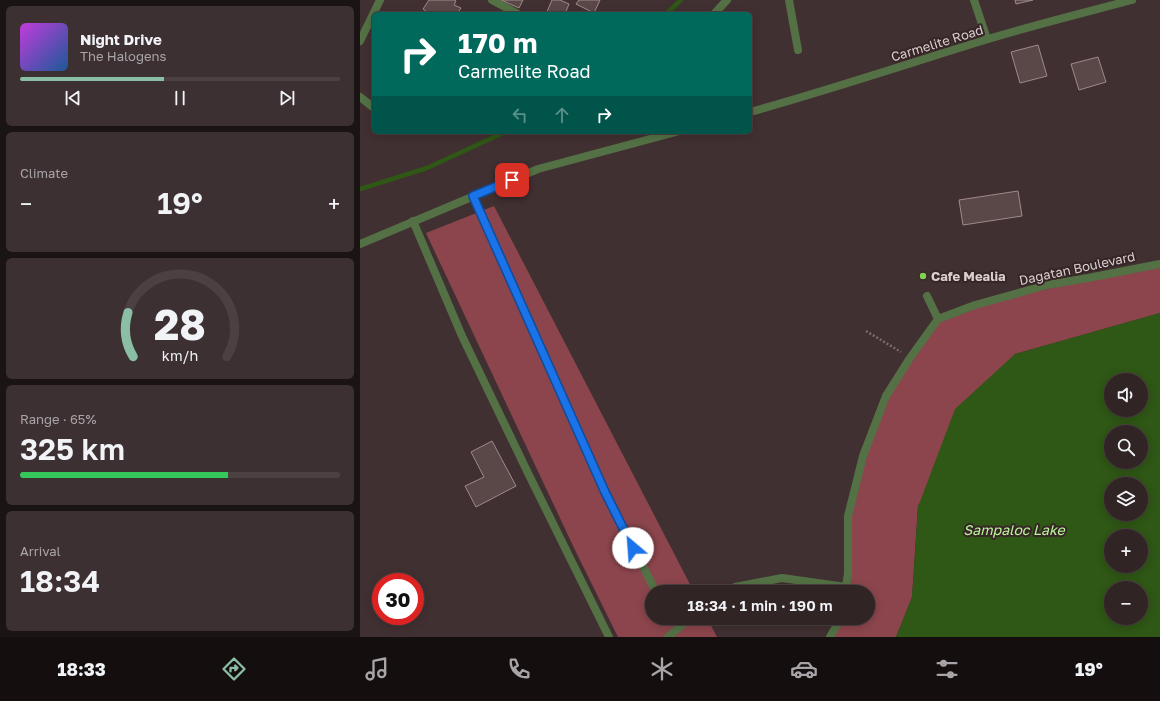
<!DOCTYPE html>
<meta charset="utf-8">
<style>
body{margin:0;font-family:"Golos Text",sans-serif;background:#3d3032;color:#f1f3f6;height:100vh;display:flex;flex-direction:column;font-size:15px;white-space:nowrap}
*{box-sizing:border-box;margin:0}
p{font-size:13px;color:#a8a4a7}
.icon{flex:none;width:22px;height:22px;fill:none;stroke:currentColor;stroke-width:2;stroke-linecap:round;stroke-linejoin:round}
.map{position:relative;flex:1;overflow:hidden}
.sheet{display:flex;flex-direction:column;gap:6px;padding:6px;background:#1b1414;width:360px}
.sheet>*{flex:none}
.top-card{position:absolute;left:12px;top:12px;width:380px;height:122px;border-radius:6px;box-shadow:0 2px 10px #0003,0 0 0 1px #4c4142;background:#00695c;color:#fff;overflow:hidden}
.fabs{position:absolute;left:744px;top:373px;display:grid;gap:8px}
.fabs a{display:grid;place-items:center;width:44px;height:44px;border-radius:50%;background:#312425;box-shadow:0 2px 10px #0003,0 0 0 1px #4c4142;font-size:20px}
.speed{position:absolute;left:12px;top:573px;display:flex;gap:8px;font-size:20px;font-weight:700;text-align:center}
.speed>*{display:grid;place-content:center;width:52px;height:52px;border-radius:50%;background:#312425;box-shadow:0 2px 10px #0003,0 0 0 1px #4c4142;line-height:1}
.speed .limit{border:6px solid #d22;background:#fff;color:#111}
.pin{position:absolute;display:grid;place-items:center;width:34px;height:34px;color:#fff;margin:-17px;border-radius:8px;box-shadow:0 2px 6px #0006}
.me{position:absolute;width:44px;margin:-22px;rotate:333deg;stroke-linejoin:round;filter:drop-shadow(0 0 3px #0008)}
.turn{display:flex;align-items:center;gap:14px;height:84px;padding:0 20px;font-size:18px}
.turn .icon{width:52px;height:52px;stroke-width:2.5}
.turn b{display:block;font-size:28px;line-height:34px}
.lanes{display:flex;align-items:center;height:38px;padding:0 20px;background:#0003;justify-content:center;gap:20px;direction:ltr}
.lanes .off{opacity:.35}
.big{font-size:30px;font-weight:600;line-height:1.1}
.sheet .tile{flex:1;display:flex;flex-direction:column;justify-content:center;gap:6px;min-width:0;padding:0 14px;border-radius:6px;background:#3d3032}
.sheet .dial{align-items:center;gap:0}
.dial svg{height:104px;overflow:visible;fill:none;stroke:#4c4142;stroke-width:7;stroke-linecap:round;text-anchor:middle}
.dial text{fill:#f1f3f6;stroke:none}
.song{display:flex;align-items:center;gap:12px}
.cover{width:48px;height:48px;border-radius:6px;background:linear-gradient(135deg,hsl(290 70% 55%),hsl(210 70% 35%))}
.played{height:4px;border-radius:2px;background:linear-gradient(90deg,#8abfa5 45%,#4c4142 45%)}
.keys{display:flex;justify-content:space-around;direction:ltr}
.heat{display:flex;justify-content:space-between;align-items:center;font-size:22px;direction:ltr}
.charge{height:6px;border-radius:3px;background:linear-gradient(90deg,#34c759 65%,#4c4142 0)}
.trip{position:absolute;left:285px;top:585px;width:230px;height:40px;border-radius:20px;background:#312425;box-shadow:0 2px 10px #0003,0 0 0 1px #4c4142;font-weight:600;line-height:40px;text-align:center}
.dock{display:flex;height:64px;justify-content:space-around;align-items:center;background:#140e0f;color:#a8a4a7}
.dock .icon{width:28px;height:28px}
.dock .selected{color:#8abfa5}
.dock b{font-size:18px;color:#f1f3f6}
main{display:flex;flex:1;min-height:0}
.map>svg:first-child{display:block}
.green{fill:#8c454c}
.water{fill:#2f5715;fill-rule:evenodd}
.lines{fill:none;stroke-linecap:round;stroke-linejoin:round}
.stream{stroke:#2f5715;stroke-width:4.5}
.building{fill:#5a4748;stroke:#a08a8b}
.path{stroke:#7b6c6c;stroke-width:2.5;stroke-dasharray:2 2;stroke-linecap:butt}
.service{stroke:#547145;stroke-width:8}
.minor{stroke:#547145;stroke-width:8}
.tertiary{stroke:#547145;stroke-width:8}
.route-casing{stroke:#114b97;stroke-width:10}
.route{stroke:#1a73e8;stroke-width:7}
.poi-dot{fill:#80d051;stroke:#372627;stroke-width:1.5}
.labels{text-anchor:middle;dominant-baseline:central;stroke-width:4;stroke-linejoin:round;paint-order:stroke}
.street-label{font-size:13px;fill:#dacece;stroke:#372627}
.poi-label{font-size:13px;font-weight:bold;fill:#dacece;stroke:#372627;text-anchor:start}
.water-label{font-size:14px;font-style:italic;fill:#baf69b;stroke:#372627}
</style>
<main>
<section class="sheet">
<div class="tile">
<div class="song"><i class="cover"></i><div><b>Night Drive</b><p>The Halogens</p></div></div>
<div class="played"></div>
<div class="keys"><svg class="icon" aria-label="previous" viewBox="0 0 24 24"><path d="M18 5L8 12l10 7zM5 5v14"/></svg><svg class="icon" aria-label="pause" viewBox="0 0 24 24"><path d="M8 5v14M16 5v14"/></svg><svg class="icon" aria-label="next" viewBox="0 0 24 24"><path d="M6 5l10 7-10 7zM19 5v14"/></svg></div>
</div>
<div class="tile"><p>Climate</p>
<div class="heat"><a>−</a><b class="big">19°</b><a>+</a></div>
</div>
<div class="tile dial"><svg viewBox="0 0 100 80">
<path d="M14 69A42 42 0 1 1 86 69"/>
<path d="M14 69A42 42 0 0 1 10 35" stroke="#8abfa5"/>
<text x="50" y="56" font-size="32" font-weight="700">28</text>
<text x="50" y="72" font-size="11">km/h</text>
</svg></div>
<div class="tile"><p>Range · 65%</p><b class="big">325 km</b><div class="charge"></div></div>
<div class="tile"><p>Arrival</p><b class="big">18:34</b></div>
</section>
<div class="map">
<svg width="800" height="637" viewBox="0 0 800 637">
<rect width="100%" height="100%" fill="#413031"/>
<path class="green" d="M134,206L334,592H292V618H347L357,637H258L215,550L66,233Z
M800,264V313L655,354L558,506L552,597L536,637H470L481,618H508V592H485L488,516L503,456L526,396L578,319L615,305Z"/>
<path class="water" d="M800,313V637H536L552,597L558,507L595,409L655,354ZM751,380H781V410H751ZM751,432H781V462H751ZM751,484H781V514H751ZM751,536H781V566H751ZM751,588H781V618H751Z"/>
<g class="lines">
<path class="stream" d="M306,14L321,0
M0,189L67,168L145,132"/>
</g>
<path class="building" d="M69,0H94L96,1L94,5L101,8L97,14H70L63,9Z
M141,0H163L159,8Z
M192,0H200L209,4L205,14H186Z
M219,0H240L234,13L216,4Z
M655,0H673L656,4Z
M678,45L687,76L660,83L651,52Z
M738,57L746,82L719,90L711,64Z
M658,191L662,216L603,225L599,200Z
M132,441L156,486L116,507L105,486L124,477L111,452Z"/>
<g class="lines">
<path class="path" d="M506,331L541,352"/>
<path class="service" d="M567,296L578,319"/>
<path class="minor" d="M132,0L158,14
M429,0L438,50
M614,0L627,39
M354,14L367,0
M0,97L14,108
M113,196L245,492L295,590L297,592
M53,221L102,336L167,471L249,637
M367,592L375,587L422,578L486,587
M485,592L488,574V516L503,456L526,396L550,358L578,319L615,305L687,285L728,278L800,264
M308,637L330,618
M470,637L481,618"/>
<path class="tertiary" d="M0,41L20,0
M390,112C469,90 547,64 625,40C674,25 723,13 772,0
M0,244L178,169L316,132"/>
</g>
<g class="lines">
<defs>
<path id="route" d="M152,180L113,196L245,492L273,548"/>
</defs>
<use href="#route" class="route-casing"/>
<use href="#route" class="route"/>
</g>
<circle class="poi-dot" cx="563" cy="276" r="4"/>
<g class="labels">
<g class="street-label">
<text transform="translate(577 43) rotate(-17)">Carmelite Road</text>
<text transform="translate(717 268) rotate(-12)">Dagatan Boulevard</text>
</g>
<g class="poi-label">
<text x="571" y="276">Cafe Mealia</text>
</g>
<g class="water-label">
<text x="654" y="529">Sampaloc Lake</text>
</g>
</g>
</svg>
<div class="fabs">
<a><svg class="icon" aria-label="sound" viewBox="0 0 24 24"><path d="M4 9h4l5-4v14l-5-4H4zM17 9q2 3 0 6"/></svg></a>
<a><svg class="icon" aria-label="search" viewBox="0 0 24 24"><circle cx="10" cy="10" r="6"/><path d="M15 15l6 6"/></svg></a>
<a><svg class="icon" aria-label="layers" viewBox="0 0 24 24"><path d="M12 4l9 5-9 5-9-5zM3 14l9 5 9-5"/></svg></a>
<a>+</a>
<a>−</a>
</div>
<div class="speed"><div class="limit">30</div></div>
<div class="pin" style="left:152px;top:180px;background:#d93025"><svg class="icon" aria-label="arrive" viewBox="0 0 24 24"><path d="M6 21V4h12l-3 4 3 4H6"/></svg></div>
<svg class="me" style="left:273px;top:548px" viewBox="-20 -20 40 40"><circle r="19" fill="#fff"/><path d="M0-13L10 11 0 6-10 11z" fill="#1a73e8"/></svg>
<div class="trip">18:34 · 1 min · 190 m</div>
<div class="top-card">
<div class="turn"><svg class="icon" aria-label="right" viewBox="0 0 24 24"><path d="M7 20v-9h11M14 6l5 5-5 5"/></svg><div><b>170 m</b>Carmelite Road</div></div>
<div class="lanes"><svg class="icon off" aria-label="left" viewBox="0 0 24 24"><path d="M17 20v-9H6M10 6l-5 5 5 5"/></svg><svg class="icon off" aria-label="ahead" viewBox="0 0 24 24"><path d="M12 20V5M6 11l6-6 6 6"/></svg><svg class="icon" aria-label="right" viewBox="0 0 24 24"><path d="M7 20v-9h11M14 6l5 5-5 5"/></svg></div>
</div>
</div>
</main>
<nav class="dock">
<b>18:33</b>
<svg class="icon selected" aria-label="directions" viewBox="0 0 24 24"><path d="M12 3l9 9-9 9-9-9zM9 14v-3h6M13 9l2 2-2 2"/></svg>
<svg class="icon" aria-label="music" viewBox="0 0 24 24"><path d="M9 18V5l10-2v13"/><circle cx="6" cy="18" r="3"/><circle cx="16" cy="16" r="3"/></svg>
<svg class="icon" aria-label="phone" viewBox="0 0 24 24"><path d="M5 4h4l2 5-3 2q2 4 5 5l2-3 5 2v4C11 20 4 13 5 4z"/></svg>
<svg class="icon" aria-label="climate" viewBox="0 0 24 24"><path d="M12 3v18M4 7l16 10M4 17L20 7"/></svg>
<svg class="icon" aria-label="car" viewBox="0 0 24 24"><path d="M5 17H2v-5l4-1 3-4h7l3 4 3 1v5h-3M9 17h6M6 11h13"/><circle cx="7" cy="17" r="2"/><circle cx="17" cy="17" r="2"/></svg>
<svg class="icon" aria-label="filters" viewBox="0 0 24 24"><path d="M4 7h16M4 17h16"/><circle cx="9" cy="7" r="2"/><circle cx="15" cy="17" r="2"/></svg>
<b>19°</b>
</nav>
